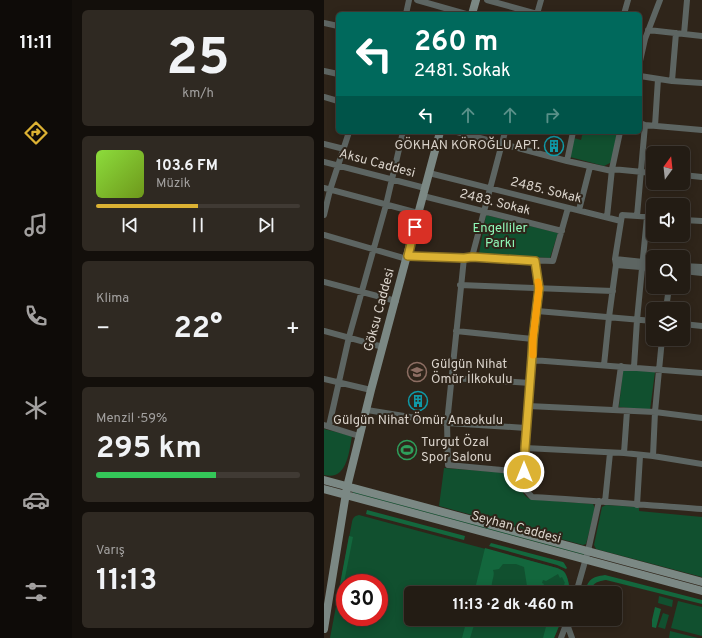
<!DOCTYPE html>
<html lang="tr">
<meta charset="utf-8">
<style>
body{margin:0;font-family:Overpass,sans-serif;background:#2f2922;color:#f1f3f6;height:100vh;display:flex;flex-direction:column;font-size:15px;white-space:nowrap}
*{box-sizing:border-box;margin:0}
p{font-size:13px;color:#a3a1a0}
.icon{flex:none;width:22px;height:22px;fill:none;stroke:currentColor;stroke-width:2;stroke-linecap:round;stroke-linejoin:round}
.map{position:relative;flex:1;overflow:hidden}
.details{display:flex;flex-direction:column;gap:10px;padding:10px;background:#130f0b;width:252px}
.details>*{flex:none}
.banner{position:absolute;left:12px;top:12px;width:306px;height:122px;border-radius:6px;box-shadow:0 2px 10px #0003,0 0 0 1px #403a34;background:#00695c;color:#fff;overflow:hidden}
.needle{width:26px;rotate:15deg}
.buttons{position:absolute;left:322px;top:146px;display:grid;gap:8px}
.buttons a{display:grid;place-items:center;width:44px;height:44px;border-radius:6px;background:#231c14;box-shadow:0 2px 10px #0003,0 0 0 1px #403a34;font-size:20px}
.speed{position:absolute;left:12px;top:574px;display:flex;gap:8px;font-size:20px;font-weight:700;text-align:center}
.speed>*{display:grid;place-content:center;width:52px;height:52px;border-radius:50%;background:#231c14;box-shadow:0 2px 10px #0003,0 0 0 1px #403a34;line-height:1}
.speed .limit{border:6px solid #d22;background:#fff;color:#111}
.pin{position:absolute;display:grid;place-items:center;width:34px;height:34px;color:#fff;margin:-17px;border-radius:8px;box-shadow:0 2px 6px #0006}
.me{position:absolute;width:44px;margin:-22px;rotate:0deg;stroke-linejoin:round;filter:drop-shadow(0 0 3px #0008)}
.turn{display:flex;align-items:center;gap:14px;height:84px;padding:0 12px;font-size:18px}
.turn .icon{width:52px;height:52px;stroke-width:2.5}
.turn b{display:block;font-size:28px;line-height:34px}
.lanes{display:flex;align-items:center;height:38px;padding:0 12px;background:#0003;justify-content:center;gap:20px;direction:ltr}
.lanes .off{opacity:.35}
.big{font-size:30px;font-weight:700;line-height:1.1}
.details .tile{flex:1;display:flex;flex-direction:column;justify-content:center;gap:6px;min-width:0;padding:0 14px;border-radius:6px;background:#2f2922}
.details .dial{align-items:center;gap:0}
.dial b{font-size:52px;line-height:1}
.song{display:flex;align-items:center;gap:12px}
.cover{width:48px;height:48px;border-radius:6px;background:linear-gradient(135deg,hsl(90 70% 55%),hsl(80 70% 35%))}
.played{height:4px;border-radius:2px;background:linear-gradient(90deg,#dcb233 50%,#403a34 50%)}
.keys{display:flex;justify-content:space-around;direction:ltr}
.heat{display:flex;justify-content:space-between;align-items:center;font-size:22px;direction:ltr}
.charge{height:6px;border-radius:3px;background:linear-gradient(90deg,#34c759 59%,#403a34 0)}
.trip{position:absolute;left:80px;top:586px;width:218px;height:40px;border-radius:6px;background:#231c14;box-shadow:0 2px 10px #0003,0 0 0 1px #403a34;font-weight:700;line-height:40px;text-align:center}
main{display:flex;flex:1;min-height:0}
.dock{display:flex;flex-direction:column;width:72px;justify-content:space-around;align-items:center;background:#0e0b08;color:#a3a1a0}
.dock .icon{width:28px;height:28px}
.dock .on{color:#dcb233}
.dock b{font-size:18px;color:#f1f3f6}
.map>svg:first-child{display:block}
.green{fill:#11502f;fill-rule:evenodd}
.forest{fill:#13673d}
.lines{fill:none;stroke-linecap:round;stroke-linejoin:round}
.street{stroke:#5d6562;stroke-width:6}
.secondary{stroke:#7b8884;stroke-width:8}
.route-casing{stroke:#8f7421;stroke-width:10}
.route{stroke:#dcb233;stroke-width:7}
.slow{stroke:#f59e0b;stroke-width:7}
.labels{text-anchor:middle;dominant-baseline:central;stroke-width:4;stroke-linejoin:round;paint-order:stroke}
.poi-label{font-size:13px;fill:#dad3cb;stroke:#2f251a;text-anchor:start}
.street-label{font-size:13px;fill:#dad3cb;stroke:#2f251a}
.park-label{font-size:13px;fill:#8ff8b8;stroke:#2f251a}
</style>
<main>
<nav class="dock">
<b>11:11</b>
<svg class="icon on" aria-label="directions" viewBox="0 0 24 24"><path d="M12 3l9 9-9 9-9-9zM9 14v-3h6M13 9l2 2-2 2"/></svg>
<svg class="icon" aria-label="music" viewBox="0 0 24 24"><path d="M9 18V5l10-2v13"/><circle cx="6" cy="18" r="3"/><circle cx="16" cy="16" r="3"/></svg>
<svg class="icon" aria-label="phone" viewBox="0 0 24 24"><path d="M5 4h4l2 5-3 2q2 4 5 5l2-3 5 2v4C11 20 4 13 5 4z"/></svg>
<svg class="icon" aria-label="climate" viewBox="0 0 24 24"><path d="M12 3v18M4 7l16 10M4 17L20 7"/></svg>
<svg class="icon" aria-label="car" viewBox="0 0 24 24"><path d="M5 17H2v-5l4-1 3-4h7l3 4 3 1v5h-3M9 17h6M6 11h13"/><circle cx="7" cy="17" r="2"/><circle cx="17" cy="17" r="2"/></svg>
<svg class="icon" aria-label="filters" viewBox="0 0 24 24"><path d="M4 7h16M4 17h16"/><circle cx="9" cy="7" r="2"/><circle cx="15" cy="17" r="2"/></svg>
</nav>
<section class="details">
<div class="tile dial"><b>25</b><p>km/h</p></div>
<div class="tile">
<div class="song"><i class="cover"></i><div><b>103.6 FM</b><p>Müzik</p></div></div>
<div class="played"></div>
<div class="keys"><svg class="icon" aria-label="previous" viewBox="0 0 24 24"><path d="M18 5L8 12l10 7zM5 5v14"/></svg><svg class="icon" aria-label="pause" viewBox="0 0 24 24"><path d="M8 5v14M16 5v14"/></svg><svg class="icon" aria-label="next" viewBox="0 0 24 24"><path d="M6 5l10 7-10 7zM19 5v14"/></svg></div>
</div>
<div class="tile"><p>Klima</p>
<div class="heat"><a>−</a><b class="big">22°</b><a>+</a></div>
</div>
<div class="tile"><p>Menzil · 59%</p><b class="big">295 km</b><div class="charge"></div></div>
<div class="tile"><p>Varış</p><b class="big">11:13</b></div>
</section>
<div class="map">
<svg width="378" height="638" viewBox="0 0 378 638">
<rect width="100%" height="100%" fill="#2f251a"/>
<path class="green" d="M259,132H293L288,162L280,166L246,157L250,138L257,140Z
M162,215L234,233L226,258L155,254Z
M299,369L331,372L326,410L295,407Z
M0,429L28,436C25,452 23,481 0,475Z
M120,468L198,474C198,485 195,494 206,499L269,504L270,506L271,509L262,544L259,545L115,506Z
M29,491L260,553V555L29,493Z
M282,505L315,507V511L378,517V577L272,549L270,545L278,507Z
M35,515L233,568C235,569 239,570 241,573C244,578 246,587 245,593H87V619H238L230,638H6L28,522C29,518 30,516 35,515ZM21,583H55V617H21Z
M335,596L349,600L348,607L334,603Z
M354,601L378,607V636L347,628Z
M339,613L345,615L341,629L334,627Z
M346,631L374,638H345Z"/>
<path class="forest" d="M43,510L141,536L140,540L42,514Z
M25,536L29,537L16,603L12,606Z
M167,543L239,562L240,563L243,568L242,569L233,565L165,546Z
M161,548L233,568C235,569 239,570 241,573C244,578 246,587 245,593H233L242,588L240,584L241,583L238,577L236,578L234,574L222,581L219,580L218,583L220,584L218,588L206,590L203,586L200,567L192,564H179L175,569L169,570C172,577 165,582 169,591L177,593H150Z
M281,575L378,600V604L282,580C271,582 269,583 266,593H260C265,579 267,577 281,575Z
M331,607L337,609L332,628L328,627V620Z
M143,619H152L146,638H138Z
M224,619H238L230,638H219Z"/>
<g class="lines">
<path class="street" d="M93,0L142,14
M163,0L213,14
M82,14L85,0
M213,14L217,0
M300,14L304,0
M0,23L14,26
M324,30L378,36
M360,34L363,0
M316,61L321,39L336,0
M0,71L14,74
M316,76L348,81L378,83
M348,81L352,33
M0,97L14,101
M316,123L321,125L378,130
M331,126L334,79
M133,132L243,161L288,171
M0,144L20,149
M243,161L249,132
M0,162L101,188
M288,169L329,173
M105,173L297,221
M359,175L378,177
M0,188L94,213
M99,196L238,231
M255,210L266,167
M0,215L6,190L25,132
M313,216L321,125
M283,217L288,169L296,132
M359,220L378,221
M0,235L83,259
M83,256L229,261L244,208
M148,257L181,132
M140,258L123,423L124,465L200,472
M291,259L329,263
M211,261L215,288L209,339V356L202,428L201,448V489L208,497C265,500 321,505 378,509
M292,265L329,268
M359,266L378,267
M359,271L378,273
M0,282L72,301
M136,285L289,291
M342,309L345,287
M213,311L329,321
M359,324L378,326
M0,331L59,347
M132,331L209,339
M208,360L378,373
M280,365L285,317L292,265L291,259L298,215L329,217
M310,367L313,320L323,217
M128,378L206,383
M0,379L47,390
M204,406L331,412L378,418
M43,410L123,423L202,428
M291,410L297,366
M0,425L35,436
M5,426L25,337L62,205L79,132
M201,448L300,453L329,456L378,464
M300,453L303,411
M329,456L331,412L338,339
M281,502L286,453
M313,505L316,456
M252,593L264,551L275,501
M243,624L248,638
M237,638L244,619"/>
<path class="secondary" d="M148,14L152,0
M0,480L378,582
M0,489L378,591
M0,629L23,487L47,390L116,132"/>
</g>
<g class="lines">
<defs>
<path id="route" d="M91,227L84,256L140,258L148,257L211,261L215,288L209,339L208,356L201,448L200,472"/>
</defs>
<use href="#route" class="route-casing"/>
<use href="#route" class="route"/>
<path class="slow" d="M209,355V339L215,288L214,282"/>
</g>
<defs>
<symbol id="building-ring" viewBox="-11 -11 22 22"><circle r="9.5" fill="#2f251a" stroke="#0f9aa8" stroke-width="1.5"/><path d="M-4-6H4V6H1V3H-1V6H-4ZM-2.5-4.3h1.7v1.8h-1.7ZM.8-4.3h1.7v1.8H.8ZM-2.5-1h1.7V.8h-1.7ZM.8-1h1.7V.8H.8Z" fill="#0f9aa8"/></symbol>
<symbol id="school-ring" viewBox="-11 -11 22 22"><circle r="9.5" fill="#2f251a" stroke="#8d6e63" stroke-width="1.5"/><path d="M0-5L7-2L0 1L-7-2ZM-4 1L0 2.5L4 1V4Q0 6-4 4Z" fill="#8d6e63"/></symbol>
<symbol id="stadium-ring" viewBox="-11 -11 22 22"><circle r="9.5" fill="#2f251a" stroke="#2e9e5b" stroke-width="1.5"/><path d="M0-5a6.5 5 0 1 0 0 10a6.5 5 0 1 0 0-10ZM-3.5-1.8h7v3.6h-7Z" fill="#2e9e5b"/></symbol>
</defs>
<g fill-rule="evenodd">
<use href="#building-ring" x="219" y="135" width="22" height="22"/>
<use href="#school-ring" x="82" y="361" width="22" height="22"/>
<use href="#building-ring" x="83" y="390" width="22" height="22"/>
<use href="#stadium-ring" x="72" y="439" width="22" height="22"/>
</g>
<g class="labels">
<g class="poi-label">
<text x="216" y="146" text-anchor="end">GÖKHAN KÖROĞLU APT.</text>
<text x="107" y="365">Gülgün Nihat<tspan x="107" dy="15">Ömür İlkokulu</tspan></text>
<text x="94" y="421" text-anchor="middle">Gülgün Nihat Ömür Anaokulu</text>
<text x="97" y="443">Turgut Özal<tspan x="97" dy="15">Spor Salonu</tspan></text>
</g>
<g class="street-label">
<text transform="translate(53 164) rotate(15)">Aksu Caddesi</text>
<text transform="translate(222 191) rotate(14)">2485. Sokak</text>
<text transform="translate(171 203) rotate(14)">2483. Sokak</text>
<text transform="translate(56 310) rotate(-75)">Göksu Caddesi</text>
<text transform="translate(192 528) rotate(15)">Seyhan Caddesi</text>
</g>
<g class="park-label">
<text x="176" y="229">Engelliler<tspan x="176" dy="15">Parkı</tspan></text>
</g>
</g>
</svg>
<div class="buttons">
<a><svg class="needle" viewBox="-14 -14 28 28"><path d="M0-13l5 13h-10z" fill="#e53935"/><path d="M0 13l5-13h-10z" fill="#a3a1a0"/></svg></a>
<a><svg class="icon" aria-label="sound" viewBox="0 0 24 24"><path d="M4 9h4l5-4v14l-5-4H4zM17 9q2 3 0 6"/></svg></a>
<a><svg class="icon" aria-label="search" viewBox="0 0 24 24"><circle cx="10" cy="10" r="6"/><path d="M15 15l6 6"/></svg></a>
<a><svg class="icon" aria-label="layers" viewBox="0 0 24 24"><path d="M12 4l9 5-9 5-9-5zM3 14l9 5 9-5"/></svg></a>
</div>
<div class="speed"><div class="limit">30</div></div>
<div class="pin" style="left:91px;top:227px;background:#d93025"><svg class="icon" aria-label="arrive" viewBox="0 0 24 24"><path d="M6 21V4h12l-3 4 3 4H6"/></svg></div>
<svg class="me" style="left:200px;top:472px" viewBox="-20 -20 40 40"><circle r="17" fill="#dcb233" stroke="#fff" stroke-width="3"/><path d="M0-11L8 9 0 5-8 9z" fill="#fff"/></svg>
<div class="trip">11:13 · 2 dk · 460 m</div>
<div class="banner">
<div class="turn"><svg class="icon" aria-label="left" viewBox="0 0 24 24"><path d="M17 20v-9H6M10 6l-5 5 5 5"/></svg><div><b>260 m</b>2481. Sokak</div></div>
<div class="lanes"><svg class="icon" aria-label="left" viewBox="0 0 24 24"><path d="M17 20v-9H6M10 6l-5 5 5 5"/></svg><svg class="icon off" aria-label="ahead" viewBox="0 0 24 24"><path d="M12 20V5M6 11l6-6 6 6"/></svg><svg class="icon off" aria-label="ahead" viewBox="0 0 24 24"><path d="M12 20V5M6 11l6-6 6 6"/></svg><svg class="icon off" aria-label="right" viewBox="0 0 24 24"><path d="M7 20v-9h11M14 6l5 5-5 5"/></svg></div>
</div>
</div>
</main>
